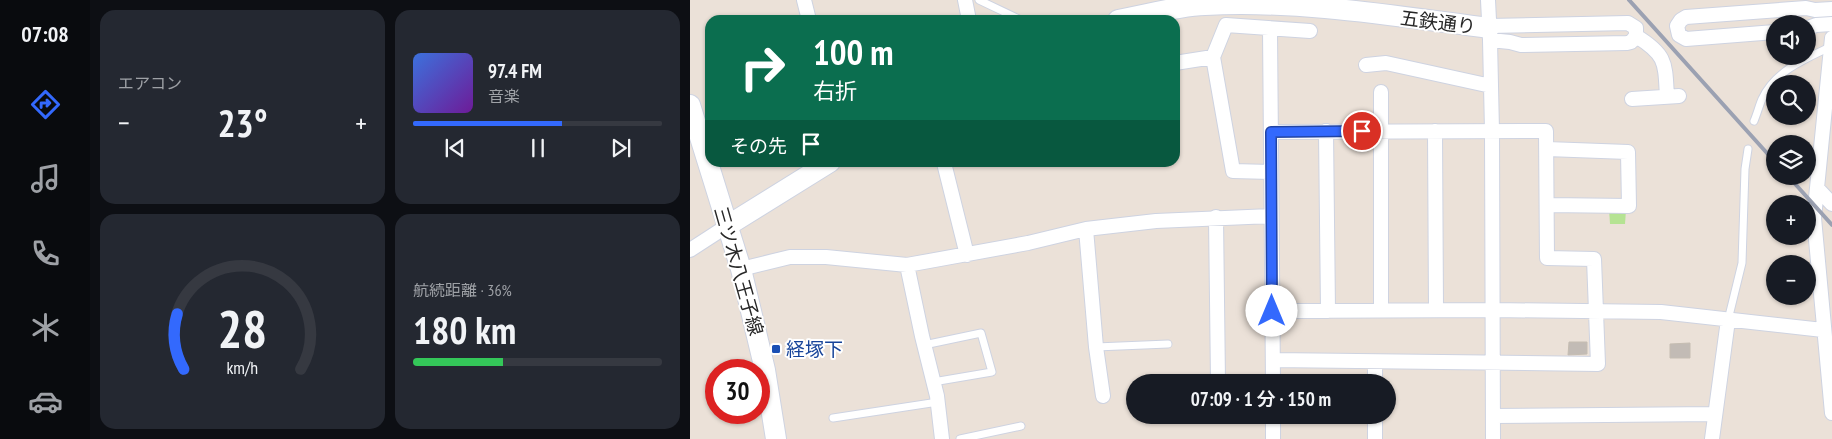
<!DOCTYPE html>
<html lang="ja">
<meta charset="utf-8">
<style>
body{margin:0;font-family:"PT Sans Narrow","Noto Sans JP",sans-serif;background:#242831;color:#f1f3f6;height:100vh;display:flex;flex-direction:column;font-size:19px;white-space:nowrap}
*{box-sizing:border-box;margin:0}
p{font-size:16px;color:#9ea1a6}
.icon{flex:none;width:28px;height:28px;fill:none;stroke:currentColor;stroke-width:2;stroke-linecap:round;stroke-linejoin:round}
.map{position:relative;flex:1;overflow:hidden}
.drawer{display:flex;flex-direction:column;gap:10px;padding:10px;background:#0d0f14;width:600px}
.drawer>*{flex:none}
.banner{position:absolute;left:15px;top:15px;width:475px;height:152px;border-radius:15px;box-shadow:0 1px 4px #0004;background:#0b6e4f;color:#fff;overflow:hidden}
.tools{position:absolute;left:1076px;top:15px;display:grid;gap:10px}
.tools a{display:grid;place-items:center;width:50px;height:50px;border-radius:50%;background:#171b24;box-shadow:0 1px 4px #0004;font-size:25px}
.speed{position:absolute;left:15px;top:359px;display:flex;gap:10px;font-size:25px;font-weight:700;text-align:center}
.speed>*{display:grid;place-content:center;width:65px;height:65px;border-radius:50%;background:#171b24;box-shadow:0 1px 4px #0004;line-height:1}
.speed .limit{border:8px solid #d22;background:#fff;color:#111}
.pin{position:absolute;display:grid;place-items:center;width:42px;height:42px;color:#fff;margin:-21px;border:2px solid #fff;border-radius:50%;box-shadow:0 1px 5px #0007}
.me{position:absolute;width:55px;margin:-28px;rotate:0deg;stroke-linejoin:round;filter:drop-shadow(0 0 4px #0008)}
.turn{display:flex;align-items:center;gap:18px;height:105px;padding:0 25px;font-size:22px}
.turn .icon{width:65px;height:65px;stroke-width:2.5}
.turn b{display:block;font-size:35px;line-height:42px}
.then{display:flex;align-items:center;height:48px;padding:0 25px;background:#0003;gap:10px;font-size:19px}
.big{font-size:38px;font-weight:600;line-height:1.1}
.drawer .card{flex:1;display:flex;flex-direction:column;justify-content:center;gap:8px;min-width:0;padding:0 18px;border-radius:15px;background:#242831}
.drawer .dial{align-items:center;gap:0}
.dial svg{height:130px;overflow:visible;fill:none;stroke:#363941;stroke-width:7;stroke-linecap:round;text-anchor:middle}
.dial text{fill:#f1f3f6;stroke:none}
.song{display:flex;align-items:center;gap:15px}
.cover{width:60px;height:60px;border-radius:8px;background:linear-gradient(135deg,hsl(220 70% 55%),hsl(280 70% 35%))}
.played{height:5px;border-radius:2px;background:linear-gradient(90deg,#3369fd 60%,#363941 60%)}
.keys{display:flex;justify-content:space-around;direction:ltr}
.heat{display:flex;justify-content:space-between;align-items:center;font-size:28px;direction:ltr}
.charge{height:8px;border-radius:4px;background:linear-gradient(90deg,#34c759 36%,#363941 0)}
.drawer .tiles{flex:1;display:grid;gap:10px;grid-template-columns:repeat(2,1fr)}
.trip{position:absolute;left:436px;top:374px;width:270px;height:50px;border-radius:25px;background:#171b24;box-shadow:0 1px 4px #0004;font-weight:600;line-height:50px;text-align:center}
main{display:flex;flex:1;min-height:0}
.tab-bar{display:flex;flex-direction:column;width:90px;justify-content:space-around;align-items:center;background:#090b0e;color:#9ea1a6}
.tab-bar .icon{width:35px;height:35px}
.tab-bar .selected{color:#3369fd}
.tab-bar b{font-size:22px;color:#f1f3f6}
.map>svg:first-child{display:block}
.green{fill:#b5e393}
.building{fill:#c2bbb5;stroke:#c5bdb2}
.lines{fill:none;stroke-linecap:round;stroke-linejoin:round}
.lane-casing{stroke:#ced3e1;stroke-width:9}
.street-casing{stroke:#ced3e1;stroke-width:16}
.secondary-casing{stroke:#ced3e1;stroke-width:22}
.lane{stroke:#fff;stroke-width:7}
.street{stroke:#fff;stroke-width:14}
.secondary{stroke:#fff;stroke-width:20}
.rail{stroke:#9ba1b2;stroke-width:4}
.route-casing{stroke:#2144a4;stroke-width:12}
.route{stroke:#3369fd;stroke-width:9}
.transit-dot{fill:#1a4fb4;stroke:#fff;stroke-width:2}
.labels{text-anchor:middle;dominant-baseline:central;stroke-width:4;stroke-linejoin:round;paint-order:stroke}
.street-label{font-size:19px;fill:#272727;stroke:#fff}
.transit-label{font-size:19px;fill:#164399;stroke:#fff;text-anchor:start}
</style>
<main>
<nav class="tab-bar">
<b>07:08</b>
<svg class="icon selected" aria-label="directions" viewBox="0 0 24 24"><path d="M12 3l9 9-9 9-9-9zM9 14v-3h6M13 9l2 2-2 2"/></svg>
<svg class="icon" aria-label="music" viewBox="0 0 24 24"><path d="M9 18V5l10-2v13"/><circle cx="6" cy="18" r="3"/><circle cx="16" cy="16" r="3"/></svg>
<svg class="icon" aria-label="phone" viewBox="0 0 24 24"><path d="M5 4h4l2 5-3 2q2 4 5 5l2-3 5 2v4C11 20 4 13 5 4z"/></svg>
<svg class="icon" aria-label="climate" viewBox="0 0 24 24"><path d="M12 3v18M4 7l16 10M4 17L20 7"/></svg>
<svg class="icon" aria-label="car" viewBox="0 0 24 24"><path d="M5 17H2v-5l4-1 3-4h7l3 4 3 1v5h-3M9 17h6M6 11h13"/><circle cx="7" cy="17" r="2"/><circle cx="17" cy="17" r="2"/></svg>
</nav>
<section class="drawer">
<div class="tiles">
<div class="card"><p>エアコン</p>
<div class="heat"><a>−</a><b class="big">23°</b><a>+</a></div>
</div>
<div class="card">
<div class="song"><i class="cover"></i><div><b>97.4 FM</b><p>音楽</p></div></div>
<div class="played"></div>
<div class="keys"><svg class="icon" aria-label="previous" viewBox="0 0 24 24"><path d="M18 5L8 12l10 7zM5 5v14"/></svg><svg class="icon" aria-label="pause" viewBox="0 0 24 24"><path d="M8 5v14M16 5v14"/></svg><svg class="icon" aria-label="next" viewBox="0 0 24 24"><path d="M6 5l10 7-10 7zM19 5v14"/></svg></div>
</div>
<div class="card dial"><svg viewBox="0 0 100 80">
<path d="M14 69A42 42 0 1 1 86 69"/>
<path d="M14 69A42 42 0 0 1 10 35" stroke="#3369fd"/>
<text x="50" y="56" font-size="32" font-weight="700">28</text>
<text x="50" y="72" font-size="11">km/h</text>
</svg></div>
<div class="card"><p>航続距離 · 36%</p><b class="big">180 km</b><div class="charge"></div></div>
</div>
</section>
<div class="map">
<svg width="1142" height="439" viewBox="0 0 1142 439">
<rect width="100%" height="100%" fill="#ebe1d8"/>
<path class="green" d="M919,209L936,210L935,224H920Z"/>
<path class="building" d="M879,342H897V354L878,355Z
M1000,343V358H980V344Z"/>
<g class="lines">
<defs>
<path id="lane" d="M289,0L331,20
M1064,121C1067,114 1069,106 1072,99C1085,71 1115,59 1140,47
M1038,320L1052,263L1055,169L1058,149
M234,345L291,333L302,372L243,382
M406,347L478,344
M143,418L248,402
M270,439L331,426"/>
<path id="street" d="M114,0L119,20
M275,0L279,20
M798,0L800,40L802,131L803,439
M799,26L938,23L946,28V36L941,42L937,43L831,45L820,42L800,40
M1118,28L1126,25L1142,24
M580,29L583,382
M1085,32L996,39L989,35L987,26L991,20L996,17L1116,8L1125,10L1142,9
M946,36C977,55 975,63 977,97
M1142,38L1124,218L1142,413
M523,57L543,171L581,172
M485,63L523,57L536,25L620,31
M676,65L696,63L801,86
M942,99L989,96
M636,131L638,311
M745,131L746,310
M581,132L856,131L857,258L904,259L908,364L583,360
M857,149L938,152L939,206L858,205
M255,162L254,163L277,255
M1127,188L1142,204
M526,217L528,382
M396,229L406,347L413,396
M0,250L37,226
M217,265L232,336L247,396L252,439
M51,269L100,257H136L217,265L338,243L396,229L466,221L581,216
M691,310V92
M582,311L804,310L971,312L1133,330
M685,382V362
M583,415V439
M803,416L1025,414
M685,439V415
M1022,439L1038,320"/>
<path id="secondary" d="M428,20C456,15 486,6 515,5C610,0 705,16 799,28
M0,105L51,269L75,370L86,439
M37,226L140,162"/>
</defs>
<use href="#lane" class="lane-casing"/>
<use href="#street" class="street-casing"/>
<use href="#secondary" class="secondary-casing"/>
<use href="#lane" class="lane"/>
<use href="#street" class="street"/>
<use href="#secondary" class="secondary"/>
<path class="rail" d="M939,0L1085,162
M1098,176L1142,225"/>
</g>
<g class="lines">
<defs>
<path id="route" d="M582,311L581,132L672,131"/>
</defs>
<use href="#route" class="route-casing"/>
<use href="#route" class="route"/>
</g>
<rect class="transit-dot" x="81" y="344" width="10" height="10" rx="2.5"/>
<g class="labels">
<g class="street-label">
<text transform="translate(748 22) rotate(7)">五鉄通り</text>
<text transform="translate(49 271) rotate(74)">三ツ木八王子線</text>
</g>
<g class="transit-label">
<text x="96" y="349">経塚下</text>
</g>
</g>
</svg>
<div class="tools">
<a><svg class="icon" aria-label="sound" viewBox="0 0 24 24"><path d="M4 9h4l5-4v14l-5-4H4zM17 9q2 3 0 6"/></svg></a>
<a><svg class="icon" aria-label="search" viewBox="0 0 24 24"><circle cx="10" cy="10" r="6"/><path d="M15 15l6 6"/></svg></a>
<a><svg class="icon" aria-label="layers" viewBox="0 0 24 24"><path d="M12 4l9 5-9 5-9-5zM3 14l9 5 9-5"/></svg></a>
<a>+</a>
<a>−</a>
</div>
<div class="speed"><div class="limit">30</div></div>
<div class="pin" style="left:672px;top:131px;background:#d93025"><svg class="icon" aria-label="arrive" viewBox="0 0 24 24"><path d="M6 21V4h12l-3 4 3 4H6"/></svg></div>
<svg class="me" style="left:582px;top:311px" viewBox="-20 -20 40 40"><circle r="19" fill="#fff"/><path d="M0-13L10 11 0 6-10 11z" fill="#3369fd"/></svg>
<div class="trip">07:09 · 1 分 · 150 m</div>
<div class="banner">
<div class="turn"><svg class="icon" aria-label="right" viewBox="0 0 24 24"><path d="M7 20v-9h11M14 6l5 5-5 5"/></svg><div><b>100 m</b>右折</div></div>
<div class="then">その先<svg class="icon" aria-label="arrive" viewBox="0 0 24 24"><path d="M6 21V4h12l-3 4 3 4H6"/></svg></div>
</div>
</div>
</main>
